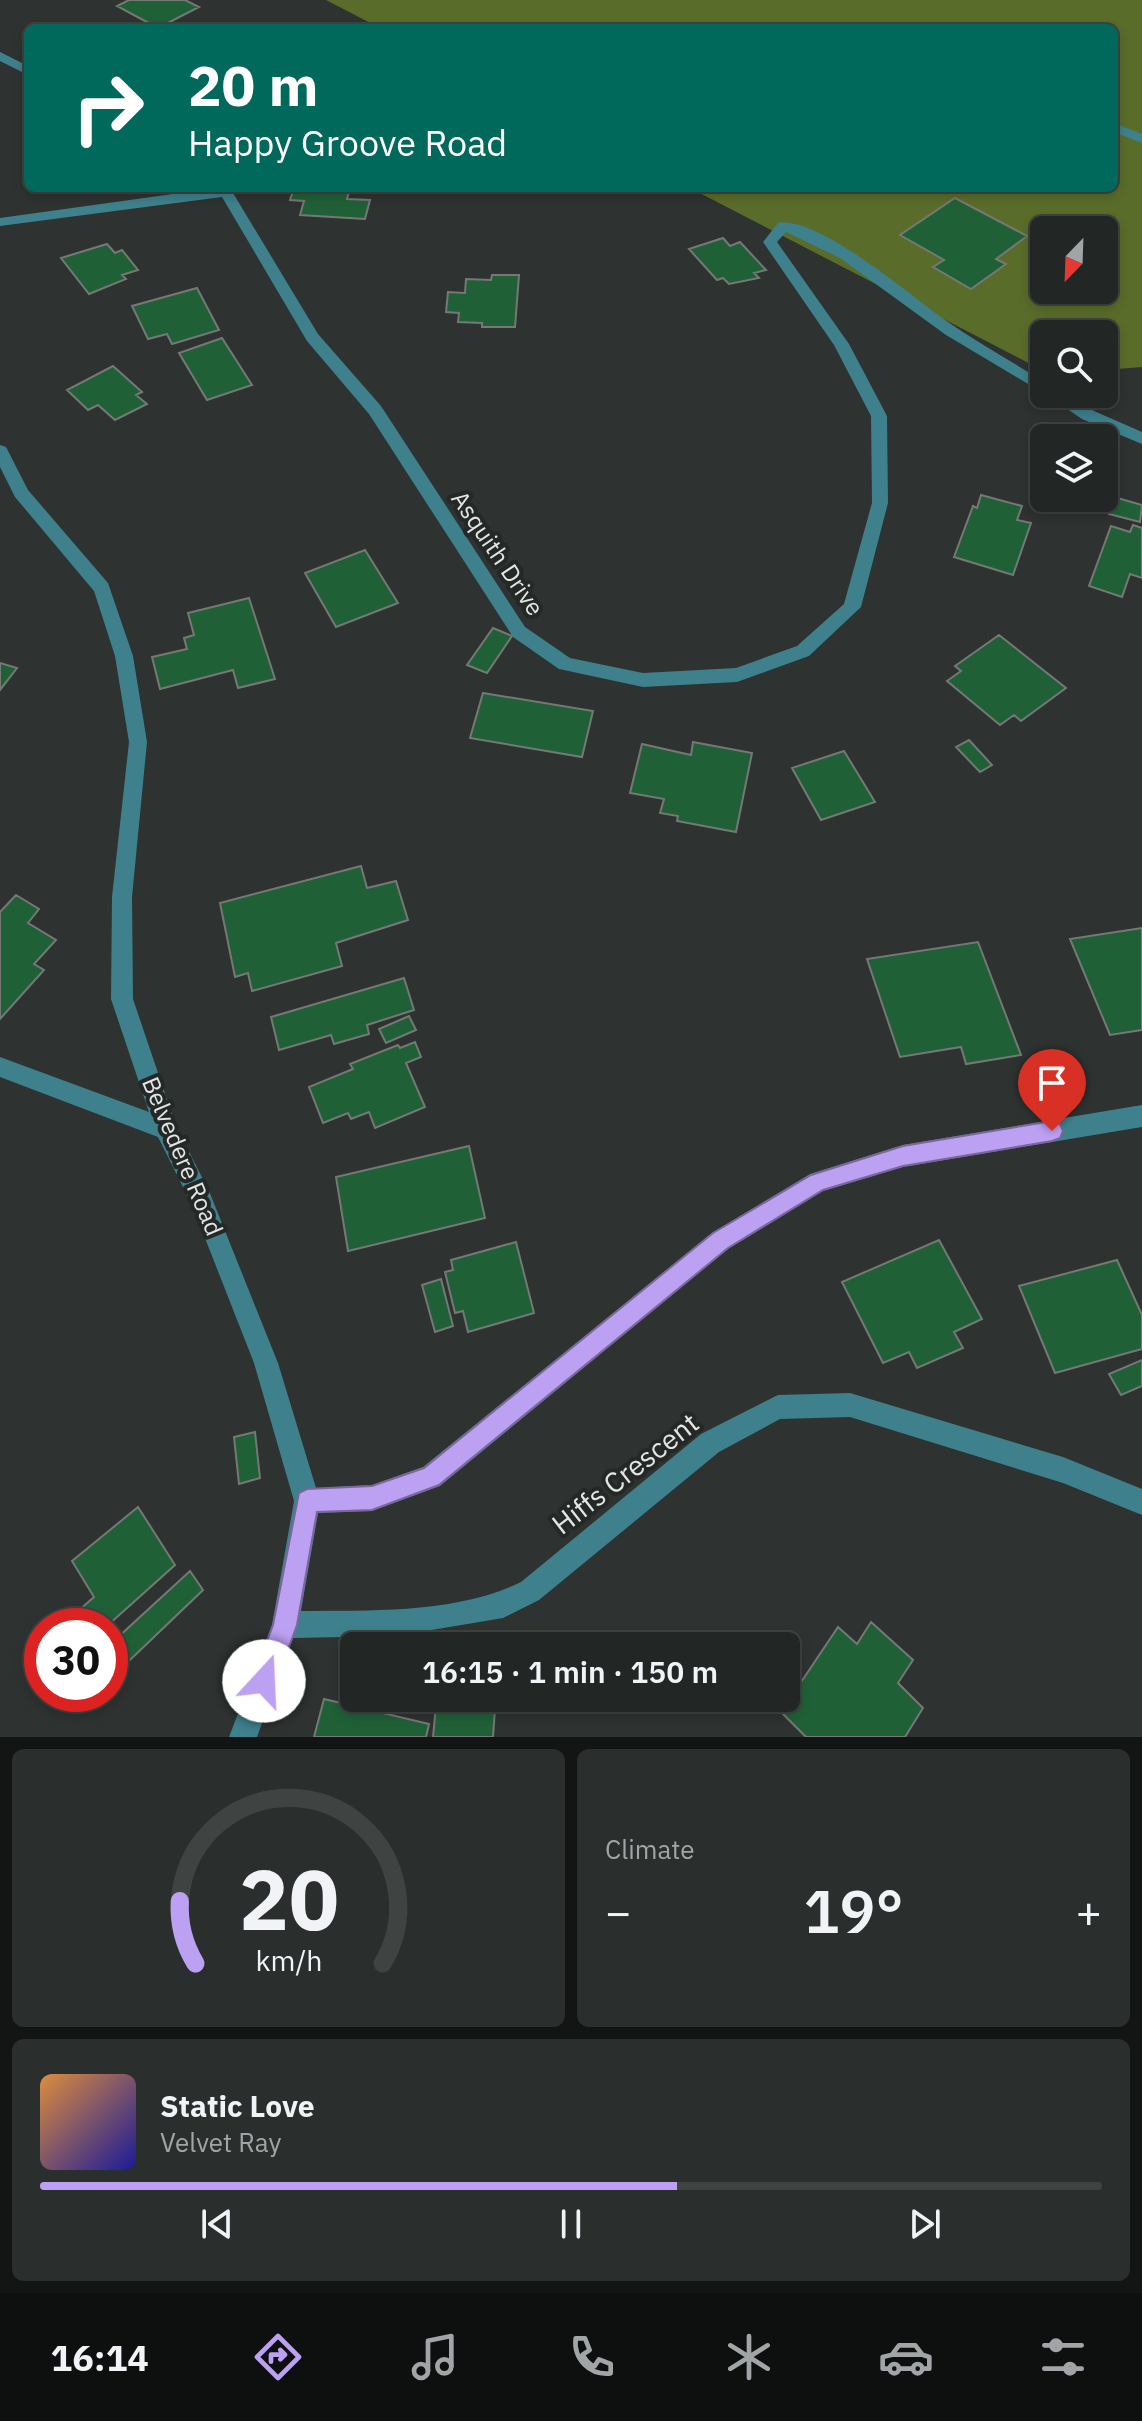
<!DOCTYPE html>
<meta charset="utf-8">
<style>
body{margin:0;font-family:"IBM Plex Sans",sans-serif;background:#2a2e2d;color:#f1f3f6;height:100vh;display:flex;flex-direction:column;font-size:30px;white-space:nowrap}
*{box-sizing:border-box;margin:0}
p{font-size:26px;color:#a2a5a7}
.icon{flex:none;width:44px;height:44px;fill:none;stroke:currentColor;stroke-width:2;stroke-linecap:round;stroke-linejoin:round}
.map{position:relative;height:1737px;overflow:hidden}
.side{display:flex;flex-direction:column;gap:12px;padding:12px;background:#131514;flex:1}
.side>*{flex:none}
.guide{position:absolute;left:24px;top:24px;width:1094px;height:168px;border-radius:12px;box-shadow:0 4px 12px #0003,0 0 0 2px #3f4342;background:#00695c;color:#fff;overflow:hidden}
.needle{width:52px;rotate:203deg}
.fabs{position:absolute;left:1030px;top:216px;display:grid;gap:16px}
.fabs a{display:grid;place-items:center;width:88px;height:88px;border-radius:12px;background:#222625;box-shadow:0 4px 12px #0003,0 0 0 2px #3f4342;font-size:40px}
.speed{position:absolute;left:24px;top:1608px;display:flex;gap:16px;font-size:40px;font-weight:700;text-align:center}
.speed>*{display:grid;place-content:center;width:104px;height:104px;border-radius:50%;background:#222625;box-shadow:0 4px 12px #0003,0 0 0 2px #3f4342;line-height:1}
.speed .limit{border:12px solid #d22;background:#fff;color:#111}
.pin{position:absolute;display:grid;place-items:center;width:68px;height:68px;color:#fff;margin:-82px -34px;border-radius:50% 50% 50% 0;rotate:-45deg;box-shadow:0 0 8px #0007}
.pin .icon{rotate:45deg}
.me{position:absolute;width:88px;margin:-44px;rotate:20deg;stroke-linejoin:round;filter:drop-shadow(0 0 6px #0008)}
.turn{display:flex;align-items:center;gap:28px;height:168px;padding:0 32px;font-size:36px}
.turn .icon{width:104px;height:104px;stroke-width:2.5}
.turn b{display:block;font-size:56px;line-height:68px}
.big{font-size:60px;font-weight:600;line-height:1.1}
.side .widget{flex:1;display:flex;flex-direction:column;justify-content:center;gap:12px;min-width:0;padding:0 28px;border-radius:12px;background:#2a2e2d}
.side .dial{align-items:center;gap:0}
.dial svg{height:208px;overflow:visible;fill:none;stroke:#3f4342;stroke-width:7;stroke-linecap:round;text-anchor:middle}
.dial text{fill:#f1f3f6;stroke:none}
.song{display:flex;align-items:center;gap:24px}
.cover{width:96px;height:96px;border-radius:12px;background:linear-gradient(135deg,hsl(30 70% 55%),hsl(240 70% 35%))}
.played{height:8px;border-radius:4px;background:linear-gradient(90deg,#bca0f2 60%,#3f4342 60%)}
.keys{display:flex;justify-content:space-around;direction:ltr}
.heat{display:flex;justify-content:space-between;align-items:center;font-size:44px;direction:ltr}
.side .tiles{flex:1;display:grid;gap:12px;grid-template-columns:1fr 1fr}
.widget:last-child{grid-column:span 2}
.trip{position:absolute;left:340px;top:1632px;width:460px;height:80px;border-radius:12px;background:#222625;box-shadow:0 4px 12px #0003,0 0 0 2px #3f4342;font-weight:600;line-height:80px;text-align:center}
.tab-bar{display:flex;height:128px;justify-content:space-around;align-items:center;background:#0e0f0f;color:#a2a5a7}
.tab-bar .icon{width:56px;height:56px}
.tab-bar .on{color:#bca0f2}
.tab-bar b{font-size:36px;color:#f1f3f6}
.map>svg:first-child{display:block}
.forest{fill:#596c29;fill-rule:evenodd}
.building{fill:#206037;stroke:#757875;stroke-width:2}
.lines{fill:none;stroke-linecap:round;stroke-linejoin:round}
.minor{fill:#3e808c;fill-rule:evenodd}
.route{fill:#bca0f2;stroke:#7a689d;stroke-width:2}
.labels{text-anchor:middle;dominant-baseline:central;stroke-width:8;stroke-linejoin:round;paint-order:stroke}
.street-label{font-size:24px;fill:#e3e6e5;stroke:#242827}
.near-street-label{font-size:28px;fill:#e3e6e5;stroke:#242827}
</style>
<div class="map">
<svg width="1142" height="1737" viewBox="0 0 1142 1737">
<rect width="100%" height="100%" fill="#2e3231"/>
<path class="forest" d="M326,0H1142V367L1104,370V334H1044V371L690,188H1114V28H380ZM1044,230H1104V290H1044Z"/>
<path class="building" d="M129,0H185L199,7L158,28L117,6Z
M294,188H350L347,199L370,200L365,219L300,215L304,201L290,200Z
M955,198L1027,236L996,259L1006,264L971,289L933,267L944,260L900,235Z
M723,238L730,246L740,242L766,270L754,273L759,278L729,284L723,278L717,280L689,249Z
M107,244L115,253L122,250L138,270L122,275L126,279L89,294L61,258Z
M492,275H519L515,327H482V323L458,322L459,313L446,312L448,292L465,293L466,279L491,280Z
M197,288L219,330L172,344L167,334L148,339L132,306Z
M222,338L252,385L207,400L179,353Z
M113,366L142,392L136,395L147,404L115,420L98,405L88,410L67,390Z
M981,495L1022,506L1017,520L1031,523L1013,575L954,557L973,506L977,508Z
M1114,497L1142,505L1140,522L1109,514Z
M1133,525L1142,528V578L1130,574L1122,597L1089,586L1111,526L1130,532Z
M365,550L398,603L336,627L305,573Z
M249,598L275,679L238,688L233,670L160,689L152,657L187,649L184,638L194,635L188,613Z
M493,628L512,636L487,673L467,665Z
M999,635L1066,688L1021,721L1014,715L1000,725L947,681L961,671L955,666Z
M0,663L17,668L0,690Z
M483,693L593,711L582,757L470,738Z
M969,740L992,765L980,772L956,747Z
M693,742L752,753L736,832L677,821L678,816L660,813L664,799L630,793L642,744L691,755Z
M844,751L875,802L821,820L792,768Z
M361,866L367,888L396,881L408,920L336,943L342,966L252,991L248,973L235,977L220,903Z
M16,895L39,909L28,923L56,940L34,964L44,970L0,1019V912Z
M1142,928V1030L1110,1035L1070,939Z
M978,942L1021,1055L966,1064L961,1047L900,1057L867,959Z
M404,978L414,1010L367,1025L369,1034L334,1044L331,1035L279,1050L271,1017Z
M409,1016L416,1030L386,1043L379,1029Z
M415,1042L421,1057L406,1063L425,1107L375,1128L369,1112L351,1119L348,1113L323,1123L309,1087L353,1069L350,1064L398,1045L400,1048Z
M469,1146L485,1218L348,1251L336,1177Z
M939,1240L982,1319L954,1332L963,1348L917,1368L909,1352L883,1363L842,1282Z
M516,1242L534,1313L468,1332L463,1311L455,1313L445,1272L453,1270L451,1260Z
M1117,1260L1142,1315V1349L1055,1373L1019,1286Z
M441,1279L453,1326L435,1332L422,1285Z
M1142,1360V1386L1121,1395L1109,1374Z
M255,1432L260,1478L239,1484L234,1437Z
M138,1507L175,1565L107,1626H75L70,1618L94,1597L72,1561Z
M190,1571L203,1590L130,1660L116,1639Z
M871,1622L913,1660L898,1683L923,1708L905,1737H806L781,1712L838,1627L857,1644Z
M324,1699L429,1724L426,1737H314Z
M436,1706L495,1709L493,1737H433Z"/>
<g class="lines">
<path class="minor" d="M0,52L28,66V75L0,61Z
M1114,123L1142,134V143L1114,132Z
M216,188H230L318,334L381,406L525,627L570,658L643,673L736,668L797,646L844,604L872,503L871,416L834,345L763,242L778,223C819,216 911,296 945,320C977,342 1011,361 1044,382L1045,394L946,335L840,258L786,232L777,242L849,344L887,416L888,503L861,607L809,656L737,682L643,687L559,669L513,637L369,414L307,341L222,197L0,226V218Z
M1045,394H1065L1094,411L1142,432V444L1082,419Z
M0,445L6,447L28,490L108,583L133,656L147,742L132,897L133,999L176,1126L209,1191L278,1363L316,1488L372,1485L423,1467L712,1233L810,1174L903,1145L1142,1105V1127L903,1167L823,1191L728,1249L440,1486L372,1511L318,1513L301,1611C373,1610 455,1614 521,1582L701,1434L778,1395L850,1393L1063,1457L1142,1489V1515L1063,1483L850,1417L780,1419L719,1452L539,1600L503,1618L396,1636L293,1638L257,1737H229L272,1625L294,1501L254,1363L192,1205L158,1137L0,1077V1057L149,1112L111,999L112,897L129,742L115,656L94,591L15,497L0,467Z"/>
</g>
<path class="route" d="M1052,1121L1060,1124L1063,1131L1060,1138L1052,1141L903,1166L823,1190L728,1248L439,1485L372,1510L317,1512L297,1625L273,1690L264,1694L255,1690L252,1681L273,1625L299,1493L307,1489L372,1486L424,1468L713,1233L811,1175L903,1146Z"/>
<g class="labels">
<g class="street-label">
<text transform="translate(498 553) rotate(56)">Asquith Drive</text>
<text transform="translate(183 1156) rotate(67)">Belvedere Road</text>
</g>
<g class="near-street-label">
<text transform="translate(625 1473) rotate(-38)">Hiffs Crescent</text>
</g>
</g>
</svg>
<div class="fabs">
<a><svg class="needle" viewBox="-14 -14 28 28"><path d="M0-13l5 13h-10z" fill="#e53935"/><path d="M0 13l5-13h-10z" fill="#a2a5a7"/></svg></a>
<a><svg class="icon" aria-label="search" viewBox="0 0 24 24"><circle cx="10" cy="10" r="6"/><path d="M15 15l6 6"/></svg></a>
<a><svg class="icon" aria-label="layers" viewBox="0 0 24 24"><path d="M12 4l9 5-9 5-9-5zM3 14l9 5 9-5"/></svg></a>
</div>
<div class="speed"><div class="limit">30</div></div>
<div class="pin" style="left:1052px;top:1131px;background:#d93025"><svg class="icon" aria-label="arrive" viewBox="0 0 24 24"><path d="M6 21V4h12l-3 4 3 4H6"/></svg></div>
<svg class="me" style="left:264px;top:1681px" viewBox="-20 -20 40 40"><circle r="19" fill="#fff"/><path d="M0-13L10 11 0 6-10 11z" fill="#bca0f2"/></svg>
<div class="trip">16:15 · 1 min · 150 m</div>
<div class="guide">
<div class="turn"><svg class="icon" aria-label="right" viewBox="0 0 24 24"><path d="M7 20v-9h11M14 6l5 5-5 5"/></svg><div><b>20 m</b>Happy Groove Road</div></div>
</div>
</div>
<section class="side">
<div class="tiles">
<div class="widget dial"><svg viewBox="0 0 100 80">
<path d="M14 69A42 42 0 1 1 86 69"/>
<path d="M14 69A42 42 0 0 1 8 45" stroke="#bca0f2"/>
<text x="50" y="56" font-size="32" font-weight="700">20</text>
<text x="50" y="72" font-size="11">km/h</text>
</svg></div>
<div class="widget"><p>Climate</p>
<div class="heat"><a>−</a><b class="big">19°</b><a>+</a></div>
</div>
<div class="widget">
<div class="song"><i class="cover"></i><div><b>Static Love</b><p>Velvet Ray</p></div></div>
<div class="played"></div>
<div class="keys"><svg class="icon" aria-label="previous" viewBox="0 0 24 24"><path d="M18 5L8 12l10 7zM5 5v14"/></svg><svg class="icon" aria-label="pause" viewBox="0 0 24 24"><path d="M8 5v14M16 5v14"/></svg><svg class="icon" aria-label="next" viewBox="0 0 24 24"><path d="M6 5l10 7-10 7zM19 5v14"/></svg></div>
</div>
</div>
</section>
<nav class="tab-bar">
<b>16:14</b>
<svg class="icon on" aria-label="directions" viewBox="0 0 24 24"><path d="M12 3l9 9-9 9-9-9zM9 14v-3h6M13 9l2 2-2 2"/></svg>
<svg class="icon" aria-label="music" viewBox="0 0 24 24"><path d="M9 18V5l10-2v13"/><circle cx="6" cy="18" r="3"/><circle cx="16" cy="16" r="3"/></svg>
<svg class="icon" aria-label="phone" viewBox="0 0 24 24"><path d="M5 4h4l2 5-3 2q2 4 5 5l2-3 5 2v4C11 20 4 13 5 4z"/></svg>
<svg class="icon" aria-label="climate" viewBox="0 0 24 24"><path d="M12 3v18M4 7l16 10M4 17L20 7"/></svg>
<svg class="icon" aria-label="car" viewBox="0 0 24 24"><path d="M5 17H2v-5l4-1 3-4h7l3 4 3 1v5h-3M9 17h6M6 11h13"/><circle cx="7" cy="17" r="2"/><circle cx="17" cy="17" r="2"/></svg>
<svg class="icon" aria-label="filters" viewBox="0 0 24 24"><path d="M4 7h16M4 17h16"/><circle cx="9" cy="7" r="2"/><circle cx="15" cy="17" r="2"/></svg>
</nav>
